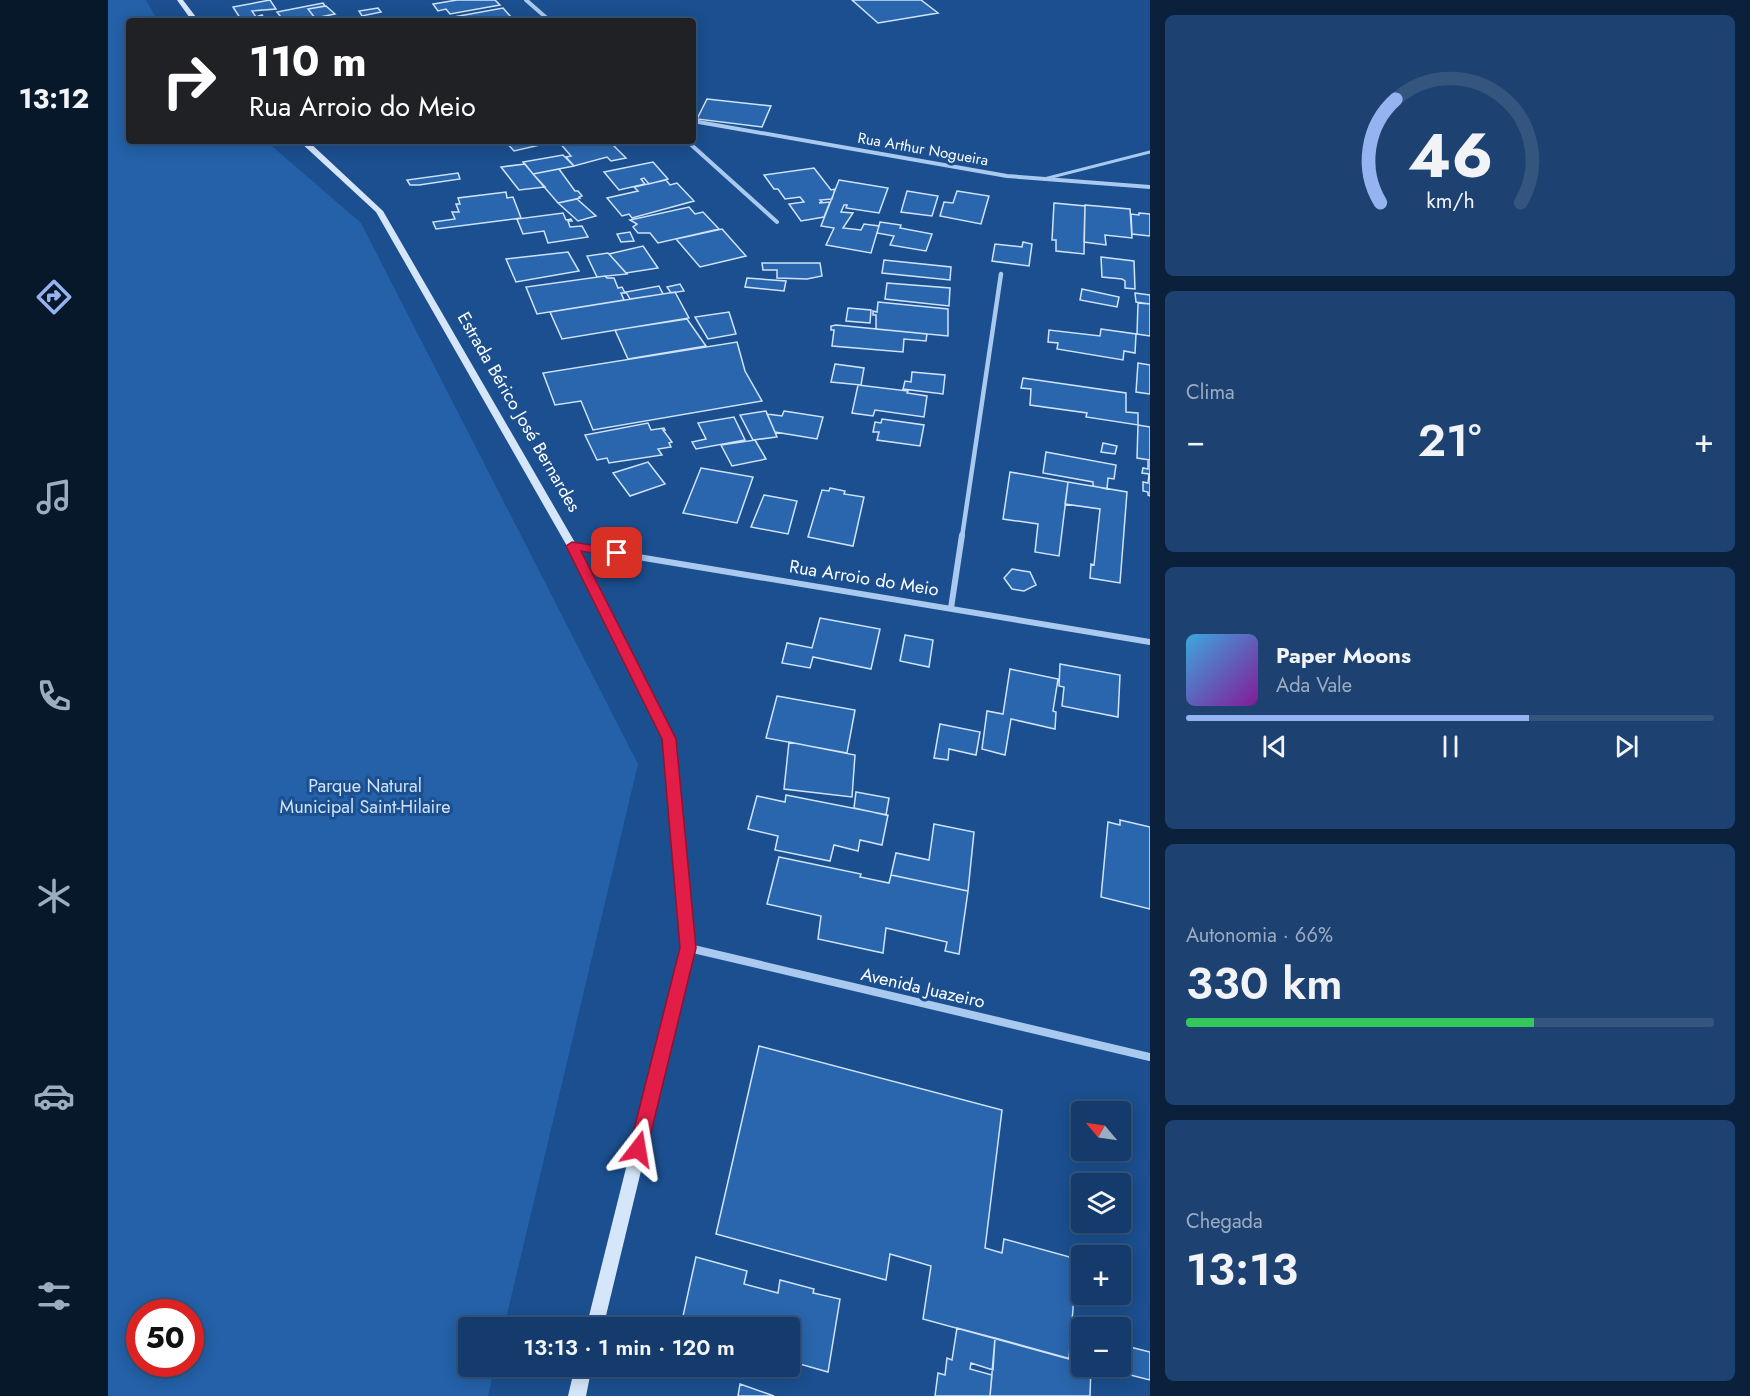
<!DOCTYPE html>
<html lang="pt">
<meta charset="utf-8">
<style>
body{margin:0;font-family:Jost,sans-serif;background:#1d4271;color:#f1f3f6;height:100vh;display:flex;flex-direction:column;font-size:22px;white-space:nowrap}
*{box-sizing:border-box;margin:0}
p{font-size:20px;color:#9dadc1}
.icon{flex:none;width:33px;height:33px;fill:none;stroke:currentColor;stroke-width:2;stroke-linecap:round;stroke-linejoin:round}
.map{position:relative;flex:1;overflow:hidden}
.panel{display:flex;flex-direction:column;gap:15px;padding:15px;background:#0b203b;width:600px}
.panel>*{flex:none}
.guide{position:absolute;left:18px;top:18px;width:570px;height:126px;border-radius:6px;box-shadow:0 3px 15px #0003,0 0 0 2px #33557e;background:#202124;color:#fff;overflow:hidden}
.needle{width:39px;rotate:299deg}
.buttons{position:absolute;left:963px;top:1101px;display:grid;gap:12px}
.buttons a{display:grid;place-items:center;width:60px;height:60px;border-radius:6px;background:#143b6b;box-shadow:0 3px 15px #0003,0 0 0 2px #33557e;font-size:30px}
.speed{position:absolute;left:18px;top:1299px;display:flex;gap:12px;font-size:30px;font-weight:700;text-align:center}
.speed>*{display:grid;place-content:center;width:78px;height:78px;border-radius:50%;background:#143b6b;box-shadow:0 3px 15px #0003,0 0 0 2px #33557e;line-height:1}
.speed .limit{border:9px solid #d22;background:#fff;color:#111}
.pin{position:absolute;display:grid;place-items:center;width:51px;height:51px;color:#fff;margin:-26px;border-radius:12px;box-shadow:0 3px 9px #0006}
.me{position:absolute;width:66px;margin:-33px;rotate:14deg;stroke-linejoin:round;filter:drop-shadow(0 0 4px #0008)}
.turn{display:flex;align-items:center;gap:21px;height:126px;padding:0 24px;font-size:27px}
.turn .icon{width:78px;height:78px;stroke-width:2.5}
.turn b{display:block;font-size:42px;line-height:51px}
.big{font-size:45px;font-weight:600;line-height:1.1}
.panel .card{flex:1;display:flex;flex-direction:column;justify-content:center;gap:9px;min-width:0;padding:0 21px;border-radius:9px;background:#1d4271}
.panel .dial{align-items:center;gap:0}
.dial svg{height:156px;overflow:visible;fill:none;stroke:#33557e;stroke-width:7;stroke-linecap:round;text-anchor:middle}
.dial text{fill:#f1f3f6;stroke:none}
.song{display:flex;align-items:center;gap:18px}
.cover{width:72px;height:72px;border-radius:9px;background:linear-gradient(135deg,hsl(200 70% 55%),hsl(290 70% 35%))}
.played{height:6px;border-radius:3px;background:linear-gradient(90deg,#95b2f1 65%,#33557e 65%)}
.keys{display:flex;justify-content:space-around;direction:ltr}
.heat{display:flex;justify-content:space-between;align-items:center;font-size:33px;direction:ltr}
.charge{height:9px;border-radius:4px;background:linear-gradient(90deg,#34c759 66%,#33557e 0)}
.trip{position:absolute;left:350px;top:1317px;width:342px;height:60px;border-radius:6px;background:#143b6b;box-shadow:0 3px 15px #0003,0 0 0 2px #33557e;font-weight:600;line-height:60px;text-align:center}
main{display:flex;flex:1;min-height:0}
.menu{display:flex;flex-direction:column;width:108px;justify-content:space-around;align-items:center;background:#08182b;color:#9dadc1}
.menu .icon{width:42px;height:42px}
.menu .active{color:#95b2f1}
.menu b{font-size:27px;color:#f1f3f6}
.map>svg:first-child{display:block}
.green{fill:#2461a8;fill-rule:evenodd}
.building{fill:#2a66ad;stroke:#cfe3fa;stroke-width:1.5}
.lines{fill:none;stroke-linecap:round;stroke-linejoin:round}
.service{stroke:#a9c9ee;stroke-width:3}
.minor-far3{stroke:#a9c9ee;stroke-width:4}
.minor-far2{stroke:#a9c9ee;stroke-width:4.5}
.minor-far1{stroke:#a9c9ee;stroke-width:6}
.minor{stroke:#a9c9ee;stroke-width:8}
.secondary{fill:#d6e6fa;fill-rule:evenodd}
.route{fill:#e11d48;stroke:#92132f;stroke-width:1.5}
.labels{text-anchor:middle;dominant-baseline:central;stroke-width:6;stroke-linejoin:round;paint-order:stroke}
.far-street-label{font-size:15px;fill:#fff;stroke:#1b4f8f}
.street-label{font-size:18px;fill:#fff;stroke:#1b4f8f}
.park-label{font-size:18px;fill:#cfe3fa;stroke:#1b4f8f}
</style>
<main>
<nav class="menu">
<b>13:12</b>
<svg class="icon active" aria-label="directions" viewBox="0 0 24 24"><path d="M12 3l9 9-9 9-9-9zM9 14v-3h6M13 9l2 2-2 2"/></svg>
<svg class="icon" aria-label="music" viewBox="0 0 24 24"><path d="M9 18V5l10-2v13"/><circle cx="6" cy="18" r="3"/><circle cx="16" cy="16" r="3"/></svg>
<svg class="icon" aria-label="phone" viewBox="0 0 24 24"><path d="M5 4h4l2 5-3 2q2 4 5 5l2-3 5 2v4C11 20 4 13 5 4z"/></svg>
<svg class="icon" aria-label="climate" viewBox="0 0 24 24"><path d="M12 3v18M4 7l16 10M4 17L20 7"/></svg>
<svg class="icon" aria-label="car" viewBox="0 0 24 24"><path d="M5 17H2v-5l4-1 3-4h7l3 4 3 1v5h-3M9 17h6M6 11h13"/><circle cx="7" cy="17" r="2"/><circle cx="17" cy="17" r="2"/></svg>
<svg class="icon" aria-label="filters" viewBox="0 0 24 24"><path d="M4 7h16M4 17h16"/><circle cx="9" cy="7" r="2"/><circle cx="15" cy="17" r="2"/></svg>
</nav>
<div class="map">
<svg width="1042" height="1396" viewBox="0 0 1042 1396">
<rect width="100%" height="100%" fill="#1b4f8f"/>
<path class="green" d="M0,0H38L50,21H21V141H158L253,223L530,764L396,1327L360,1328V1366L387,1367L380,1396H0ZM32,1312H82V1364H32Z"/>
<path class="building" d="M162,0L168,9L144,11L148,17L154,15L158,21H134L125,7Z
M349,0H387L392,5L342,14L338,9L330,11L325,4Z
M744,0H813L830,13L770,23Z
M215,3L217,6L200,9L207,18L191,21H176L169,12Z
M218,6L227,14L207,18L200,9Z
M270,8L273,12L254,16L251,11Z
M395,8L403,17L378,21L329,20Z
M599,99L663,106L654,127L589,119Z
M397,141H443L445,142L406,151Z
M450,141H501L518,158L503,161L499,157L466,166L458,157L463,156Z
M455,155L466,166L425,174L415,162Z
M545,162L560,179L541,184L536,178L533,179L537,184L511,190L496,172Z
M417,164L425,174L437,187L411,190L393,167Z
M706,168L723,190L727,189L724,199L712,200L714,202L711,203L722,202L716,217L693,221L681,204L696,202L692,197L677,199L670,189H666L656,175Z
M451,169L467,191H470L474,196L471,197L472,198L450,203L425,174Z
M350,173L352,179L311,185H302L299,180Z
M558,180L562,185L569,183L586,201L524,218L521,214L514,216L499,198L530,191L526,187Z
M731,180L780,188L771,213L738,208L739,205H736L733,212L745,213L735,228L753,230L756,224L771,226L763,253L718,245L726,228L713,226Z
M799,191L830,196L824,216L793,212Z
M849,191L881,196L873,224L832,216L836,202L845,203Z
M398,192L399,198L405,197L413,218L328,229L325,222L347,219L344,212H351L348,204H352L350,198Z
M469,199L488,216L470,221L450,203Z
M946,203L977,206L976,254L948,251V240H944Z
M977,205L1022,209L1024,238L997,235L998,245L976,242Z
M581,207L587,214L595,212L611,229L550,243L542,233H530L525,227L529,224L522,220Z
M455,213L458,220L463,219L464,221H460L462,227L474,226L480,237L440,243L436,231L415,234L409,219Z
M1031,213L1042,214V236L1024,234L1023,214L1031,215Z
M772,222L793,225L792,228L824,234L818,251L782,245L786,236L769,233Z
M614,229L638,256L592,267L568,239Z
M522,232L526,241L513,242L509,234Z
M915,242L924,244L921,266L884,261L887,244L914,247Z
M535,246L550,268L518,273L501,254Z
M460,252L471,271L408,282L398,259Z
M500,253L501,254L519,274L489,277L479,256Z
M993,257L1026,261L1027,289L1017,288V281L1014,279L994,277Z
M776,260L843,267L842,280L774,273Z
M654,263H712L714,276L699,279L669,278V270H655Z
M497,276L499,278H506L510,288L514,287L517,293H513L516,300L429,314L418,287Z
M639,278L678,281L676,291L637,287Z
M779,283L842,288L841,306L777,299Z
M572,284L576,291L563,293L559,287Z
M551,286L555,294L522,299L518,292Z
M974,289L1011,297L1009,307L972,300Z
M567,292L581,318L454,339L442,312Z
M1027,293L1042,295V304L1028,302Z
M770,302L840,309V336L768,329V315H765V311L769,312Z
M1030,303L1042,304V336L1029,334Z
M740,308L763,310L762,323L738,321Z
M621,312L628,334L600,339L587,317Z
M579,319L598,346L520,359L507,330Z
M728,325L819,334L818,341L796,339L795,352L724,346L726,330H723V326Z
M993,329L1028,334L1027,353L1016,351L1015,360L949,349L950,343L940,342L941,330L992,336Z
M629,342L637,371L654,401L485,430L473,401L447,405L435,373Z
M1030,363L1042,365V394L1028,392Z
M727,364L756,368L753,385L723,382Z
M804,372L837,375L835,394L795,389L797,381L803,382Z
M915,378L1018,393V412L1030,413V425L978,417L979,413L922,405L923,389L913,388Z
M750,385L800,391L799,393L819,396L816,417L767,410L765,416L744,413Z
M658,411L669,437L645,440L632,415Z
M676,411L715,417L709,439L667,432L659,414L674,416Z
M626,417L637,440L588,449L584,442L598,439L590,423Z
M774,419L816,425L812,446L769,440L771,432H765L767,422L773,423Z
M540,423L543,430L556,428L557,430H555L564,442L561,443L563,447L550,449L554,455L501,463L499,458L489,460L477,435Z
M1030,425L1042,427V460L1029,458Z
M647,440L658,459L624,466L613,445Z
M995,443L1009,446L1007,454L993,452Z
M938,452L1008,465L1006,479L1000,478L999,489L985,486V482L935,473Z
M1040,460H1042V496L1040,495V492L1035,491V482L1040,483L1041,474L1034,473L1035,468L1040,469Z
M540,462L557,484L522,496L505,473Z
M593,468L645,477L629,523L575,513Z
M902,472L960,482L951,556L927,552L930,524L895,519Z
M960,482L1019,492L1012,583L982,578L983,564L986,565L992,509L957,504Z
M722,488L737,491L736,494L756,497L745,546L700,537L714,490L721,491Z
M656,495L689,501L680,534L643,527Z
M904,569L922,572L928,585L916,591L904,589L896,578Z
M712,618L772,629L763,669L705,657L702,668L674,663L679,643L704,648Z
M797,635L825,640L821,667L792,661Z
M952,664L1012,675L1010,717L954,706L956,687L951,686Z
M902,669L950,679L945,711L948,712L947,729L903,719L897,755L874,749L879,711L895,714Z
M669,696L747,710L739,753L658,738Z
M832,724L872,732L868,755L841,749L840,760L826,758Z
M681,742L747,755L744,797L676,789Z
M748,792L781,798L778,815L746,808Z
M678,795L780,815L774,845L752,840L750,851L726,845L722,861L667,850L670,836L640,829L649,796L677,802Z
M1012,820L1042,827V909L993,897L1000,822L1012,825Z
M826,824L866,832L860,891L783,875L788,853L821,860Z
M671,857L753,874L752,877L781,883L783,875L860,891L851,954L837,951L839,942L778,928L775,953L710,939L713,916L659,904Z
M651,1046L894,1110L877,1248L894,1253L896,1239L969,1259L961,1359L815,1319L823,1266L782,1254L778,1280L608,1234Z
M588,1257L639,1271L636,1284L670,1293L672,1280L706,1289L705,1293L732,1299L720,1372L681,1361V1328H609L575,1316Z
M849,1328L887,1338L885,1370L863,1363L862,1369L884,1375L882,1396H827L830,1373L837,1375L839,1358L844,1360Z
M887,1338L974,1362V1366H983L982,1396H882Z
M1022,1347L1042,1352V1380L1022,1375Z
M632,1384L666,1396H630Z"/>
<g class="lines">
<path class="service" d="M936,179L1042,152"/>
<path class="minor-far3" d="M418,0L442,21
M585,121L899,176L1042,187
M579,141L669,222"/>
<path class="minor-far2" d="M854,537L893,274"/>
<path class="minor-far1" d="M464,546L1042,642
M843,608L854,535"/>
<path class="minor" d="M581,948L1042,1057"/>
<path class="secondary" d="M69,0H75L91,21H84Z
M191,141H200L275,211L469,546L567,739L587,948L495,1328H478L573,948L555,739L459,546L268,212Z
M467,1366H484L478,1396H460Z"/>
</g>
<path class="route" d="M464,542L509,549L515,553L509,557L473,551L568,739L588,948L539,1149L536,1155L530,1157L524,1155L521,1149L572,948L554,739L458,546Z"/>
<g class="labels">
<g class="far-street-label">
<text transform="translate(815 149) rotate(10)">Rua Arthur Nogueira</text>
</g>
<g class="street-label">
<text transform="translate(411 412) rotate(60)">Estrada Bérico José Bernardes</text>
<text transform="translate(756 578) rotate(9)">Rua Arroio do Meio</text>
<text transform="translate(815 988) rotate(13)">Avenida Juazeiro</text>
</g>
<g class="park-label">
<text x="257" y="786">Parque Natural<tspan x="257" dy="21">Municipal Saint-Hilaire</tspan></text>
</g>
</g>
</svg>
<div class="buttons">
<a><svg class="needle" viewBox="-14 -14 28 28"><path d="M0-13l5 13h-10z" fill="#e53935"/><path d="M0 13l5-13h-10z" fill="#9dadc1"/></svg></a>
<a><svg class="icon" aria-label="layers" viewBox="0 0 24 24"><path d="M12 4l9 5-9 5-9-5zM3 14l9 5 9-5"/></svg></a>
<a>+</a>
<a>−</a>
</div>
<div class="speed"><div class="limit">50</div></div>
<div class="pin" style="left:509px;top:553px;background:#d93025"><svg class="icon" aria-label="arrive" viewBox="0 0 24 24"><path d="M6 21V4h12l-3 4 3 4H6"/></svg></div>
<svg class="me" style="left:530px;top:1149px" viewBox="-20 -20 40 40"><path d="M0-17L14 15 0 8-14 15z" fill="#e11d48" stroke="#fff" stroke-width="4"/></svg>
<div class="trip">13:13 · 1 min · 120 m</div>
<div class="guide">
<div class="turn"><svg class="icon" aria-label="right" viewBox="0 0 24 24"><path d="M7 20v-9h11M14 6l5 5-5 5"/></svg><div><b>110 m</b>Rua Arroio do Meio</div></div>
</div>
</div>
<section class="panel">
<div class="card dial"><svg viewBox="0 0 100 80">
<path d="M14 69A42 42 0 1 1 86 69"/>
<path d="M14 69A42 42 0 0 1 22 16" stroke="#95b2f1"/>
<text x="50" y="56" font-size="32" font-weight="700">46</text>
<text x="50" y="72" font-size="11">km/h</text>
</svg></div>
<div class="card"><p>Clima</p>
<div class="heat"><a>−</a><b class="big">21°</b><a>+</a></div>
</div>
<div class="card">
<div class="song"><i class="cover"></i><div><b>Paper Moons</b><p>Ada Vale</p></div></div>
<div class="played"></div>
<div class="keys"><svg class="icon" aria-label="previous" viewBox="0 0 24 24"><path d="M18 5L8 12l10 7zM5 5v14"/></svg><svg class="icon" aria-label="pause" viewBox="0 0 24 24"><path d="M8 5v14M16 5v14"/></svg><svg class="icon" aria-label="next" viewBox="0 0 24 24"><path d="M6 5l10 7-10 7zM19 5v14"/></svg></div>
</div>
<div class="card"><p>Autonomia · 66%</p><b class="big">330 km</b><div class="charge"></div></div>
<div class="card"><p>Chegada</p><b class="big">13:13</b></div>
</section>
</main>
